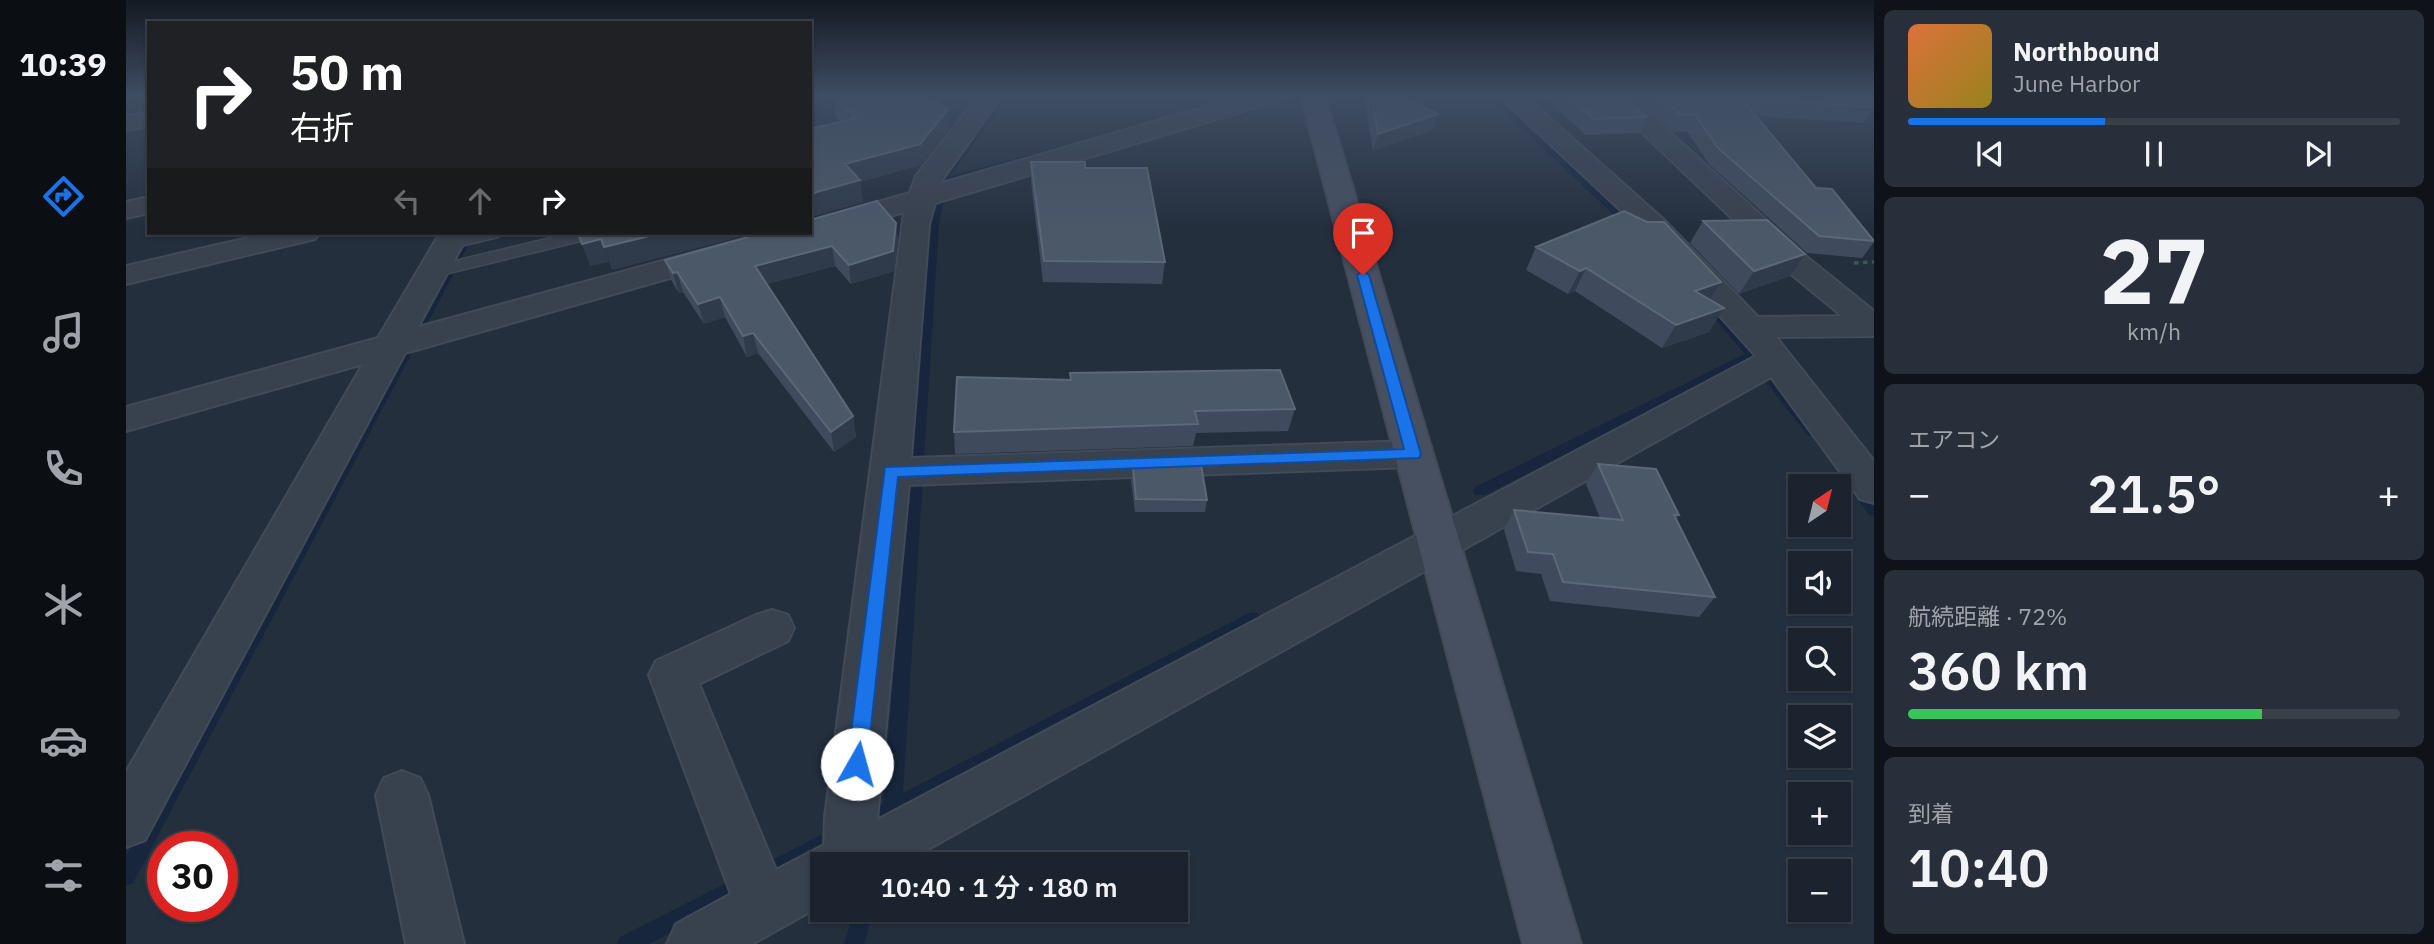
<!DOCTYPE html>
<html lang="ja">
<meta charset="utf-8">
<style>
body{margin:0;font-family:"IBM Plex Sans","Noto Sans JP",sans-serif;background:#282f3a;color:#f1f3f6;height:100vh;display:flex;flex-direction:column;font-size:26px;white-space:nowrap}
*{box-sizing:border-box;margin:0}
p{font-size:23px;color:#a0a4aa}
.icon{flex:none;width:38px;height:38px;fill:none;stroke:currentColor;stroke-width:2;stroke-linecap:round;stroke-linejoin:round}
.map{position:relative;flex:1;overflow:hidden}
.panel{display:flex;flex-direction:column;gap:10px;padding:10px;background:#0f1319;width:560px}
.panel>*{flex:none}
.banner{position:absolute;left:21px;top:21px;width:665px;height:214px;border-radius:0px;box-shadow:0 2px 5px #0004,0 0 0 2px #39404a;background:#202124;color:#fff;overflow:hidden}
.needle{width:46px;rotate:35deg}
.controls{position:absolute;left:1662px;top:474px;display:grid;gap:14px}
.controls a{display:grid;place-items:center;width:63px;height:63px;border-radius:0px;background:#1b232e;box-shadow:0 2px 5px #0004,0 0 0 2px #39404a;font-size:35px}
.speed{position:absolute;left:21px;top:831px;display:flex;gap:14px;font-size:35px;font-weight:700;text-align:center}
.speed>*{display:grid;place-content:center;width:91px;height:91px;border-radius:50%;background:#1b232e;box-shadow:0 2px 5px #0004,0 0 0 2px #39404a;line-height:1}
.speed .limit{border:10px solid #d22;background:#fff;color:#111}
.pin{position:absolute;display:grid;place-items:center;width:60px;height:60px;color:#fff;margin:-72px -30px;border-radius:50% 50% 50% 0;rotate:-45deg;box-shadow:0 0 7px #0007}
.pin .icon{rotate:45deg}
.me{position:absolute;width:77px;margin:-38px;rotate:7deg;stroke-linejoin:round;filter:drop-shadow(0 0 5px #0008)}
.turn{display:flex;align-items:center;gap:24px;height:147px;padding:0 28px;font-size:32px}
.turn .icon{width:91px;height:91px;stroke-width:2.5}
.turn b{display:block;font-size:49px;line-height:60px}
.lanes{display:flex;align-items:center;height:66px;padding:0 28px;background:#0003;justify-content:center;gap:35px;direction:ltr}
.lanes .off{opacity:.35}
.big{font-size:52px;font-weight:600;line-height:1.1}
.panel .widget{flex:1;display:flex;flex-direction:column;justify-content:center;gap:10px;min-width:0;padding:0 24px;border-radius:10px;background:#282f3a}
.panel .dial{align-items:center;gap:0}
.dial b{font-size:91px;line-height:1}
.song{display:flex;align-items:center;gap:21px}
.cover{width:84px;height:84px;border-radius:10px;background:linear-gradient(135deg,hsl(20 70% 55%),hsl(50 70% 35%))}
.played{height:7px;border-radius:4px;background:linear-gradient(90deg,#1a73e8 40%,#39404a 40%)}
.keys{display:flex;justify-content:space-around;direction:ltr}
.heat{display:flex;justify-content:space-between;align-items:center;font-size:38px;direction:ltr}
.charge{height:10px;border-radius:5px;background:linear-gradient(90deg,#34c759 72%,#39404a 0)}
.trip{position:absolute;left:684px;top:852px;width:378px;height:70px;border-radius:0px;background:#1b232e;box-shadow:0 2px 5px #0004,0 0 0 2px #39404a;font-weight:600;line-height:70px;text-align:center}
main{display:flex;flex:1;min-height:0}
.tabs{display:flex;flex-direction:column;width:126px;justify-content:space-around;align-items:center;background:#0b0e12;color:#a0a4aa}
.tabs .icon{width:49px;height:49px}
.tabs .current{color:#1a73e8}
.tabs b{font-size:32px;color:#f1f3f6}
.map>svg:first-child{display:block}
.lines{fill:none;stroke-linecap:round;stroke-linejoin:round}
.stream{fill:#17263c;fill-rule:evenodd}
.lane-casing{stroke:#414a57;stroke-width:3}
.street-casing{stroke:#414a57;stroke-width:4}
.secondary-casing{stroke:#414a57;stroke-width:4}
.path{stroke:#3f5557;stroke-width:3.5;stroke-dasharray:4.5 4.5;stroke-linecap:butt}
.lane{fill:#38414e;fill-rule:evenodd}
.street{fill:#38414e;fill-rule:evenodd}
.secondary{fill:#465061;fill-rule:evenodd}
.wall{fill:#3f4b5c}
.shaded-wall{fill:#2f3b4b}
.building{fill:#4b5868;stroke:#5c6777;stroke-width:2}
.route{fill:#1a73e8;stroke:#114b97;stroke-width:2}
</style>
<main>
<nav class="tabs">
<b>10:39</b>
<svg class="icon current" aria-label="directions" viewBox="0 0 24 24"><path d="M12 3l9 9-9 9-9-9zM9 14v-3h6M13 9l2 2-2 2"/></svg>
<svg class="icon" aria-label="music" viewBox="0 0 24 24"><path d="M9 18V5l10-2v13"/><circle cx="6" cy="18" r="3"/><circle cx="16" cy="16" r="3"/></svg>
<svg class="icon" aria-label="phone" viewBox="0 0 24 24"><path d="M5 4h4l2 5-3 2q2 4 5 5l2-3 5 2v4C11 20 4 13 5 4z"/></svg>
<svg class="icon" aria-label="climate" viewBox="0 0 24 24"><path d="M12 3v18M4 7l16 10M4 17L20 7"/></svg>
<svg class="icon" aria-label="car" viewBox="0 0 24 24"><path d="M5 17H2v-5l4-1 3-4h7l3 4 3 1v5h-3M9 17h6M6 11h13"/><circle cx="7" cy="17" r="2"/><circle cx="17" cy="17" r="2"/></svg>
<svg class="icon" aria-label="filters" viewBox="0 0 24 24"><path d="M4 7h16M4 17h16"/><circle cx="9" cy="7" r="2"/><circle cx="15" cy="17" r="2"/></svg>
</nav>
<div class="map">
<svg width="1748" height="944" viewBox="0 0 1748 944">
<rect width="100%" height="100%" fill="#242f3e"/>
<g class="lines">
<path class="stream" d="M873,96H882L824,176L929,148L934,151L822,183L813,223L777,793L1121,614L1127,612L1133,614L1135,619L1133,624L774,814L761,864H741L752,826L735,834L728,832L725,825L728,818L757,804L803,223L812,184L809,182Z
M1361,96H1370L1510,224V228H1502Z
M339,233H349L7,883L0,886V856Z
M1580,299L1584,300L1612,329L1692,430L1694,433L1692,436H1682L1624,361L1359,495H1349L1347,491L1349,487L1619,354L1576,304L1574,302Z
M1730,482C1745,488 1748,502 1748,516L1743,515L1723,487Z
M713,826L720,828L723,835L720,842L523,944H491L494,937Z
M728,910H748L738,944H718Z"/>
<defs>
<path id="lane" d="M346,233H375L372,237L322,249L313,244L316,240Z
M445,233H474L471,237L306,277L297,272L300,268Z"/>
<path id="street" d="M852,96H876L813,184L1117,96H1156L1152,101L809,203L803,225L785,458L1287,441L1300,445L1306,454L1300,463L1287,467L783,485L751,820L1630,356L1518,232L1373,96H1399L1538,220L1632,317L1716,316L1660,270L1478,96H1504L1682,258L1748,311V336L1650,337L1748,461V503L1734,499L1645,377L797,852L772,864H696V905L626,944H541L550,924L605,894L523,675L530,661L630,615L646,610L662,615L668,628L662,641L573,684L650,870L698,845L699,817L778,212L709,232L699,229L695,223L699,217L784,193L790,176Z
M23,112V126L0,130V116Z
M23,197V213L0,218V202Z
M684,230L687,233L682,239L279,353L19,840L0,847V772L237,364L0,431V407L252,338L314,233H343L292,327L640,233H684Z
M143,233H194L189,239L0,284V266Z
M276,771L294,778L302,795L338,944H280L250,795L258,778Z"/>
<path id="secondary" d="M1175,96H1199L1455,944H1397Z"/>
</defs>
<use href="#lane" class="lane-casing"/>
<use href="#street" class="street-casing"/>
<use href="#secondary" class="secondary-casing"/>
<path class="path" d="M1728,263L1748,262"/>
<use href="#lane" class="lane"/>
<use href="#street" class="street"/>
<use href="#secondary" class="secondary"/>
</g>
<path class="wall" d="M1238,96H1276L1312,114L1307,130L1247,151Z
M1417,96H1499L1521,117L1513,133L1460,135Z
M1508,96H1748V111H1745L1737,123L1631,116L1690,188L1748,239V242L1736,258L1681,253L1583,164L1561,131L1547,132Z
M707,97L823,129L795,165L734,182L737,202L684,217V129L715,122L710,117Z
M905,162L959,168L1039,262L1036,284L917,282L905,182Z
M1577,221L1664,276L1613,294L1564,243Z
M770,223L772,242L768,271L725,284L709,266L641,284L727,416L730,437L708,452L632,353L621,357L599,317L578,324L557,292L553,293L545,280L539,260Z
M1410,247L1584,300L1583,332L1536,348L1449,291L1442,294L1400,270Z
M944,373L1169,409L1162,431L1070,433L1067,446L829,454L828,432L944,380Z
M1472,464L1553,515L1550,519L1589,597L1573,617L1424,601L1415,574L1390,571L1378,530L1388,510L1474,518L1460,484Z
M1007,467L1081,500L1079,512H1009L1005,480Z"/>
<path class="shaded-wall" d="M822,109L823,129L795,165L734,182L737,202L684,217V194L719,164Z
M1312,114L1307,130L1247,151L1252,134Z
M770,223L772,242L768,271L725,284L723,265Z
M536,233H630L486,270L478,247Z
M475,239L483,262L464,266L456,244Z
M706,246L709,266L633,286L629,266Z
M1679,254L1664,276L1613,294L1628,271Z
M1460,268L1449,291L1442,294L1454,271Z
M551,272L557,292L553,293L547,273Z
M1595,282L1580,305L1569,291Z
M594,297L599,317L578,324L572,304Z
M1598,308L1583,332L1536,348L1550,325Z
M627,333L632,353L621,357L617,336Z
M727,416L730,437L708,452L705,432Z"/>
<path class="building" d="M798,96L822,109L794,144L719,164L734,180L684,194V129L730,118L707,97Z
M1245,96H1276L1312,114L1252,134Z
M1442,96H1499L1521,117L1467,119Z
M1534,96H1736L1748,107L1616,99L1690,188L1706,189L1748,241L1693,236L1592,148L1569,115H1555Z
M905,162H959V168H1021L1039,262L918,261Z
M751,201L770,223L767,251L723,265L706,246L629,266L727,416L705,432L627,333L617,336L594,297L572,304L551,272L547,273L539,260L637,233H684V220Z
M1498,211L1521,222H1538L1595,282L1569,291L1598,308L1550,325L1460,268L1454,271L1410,247Z
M1641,220L1679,254L1628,271L1577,221Z
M452,233H536L478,247L475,239L456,244Z
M1154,370L1169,409L1069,411L1072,424L828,432L831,377L945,380L944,373Z
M1472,464L1530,469L1553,515H1548L1589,597L1437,582L1427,554L1402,552L1388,510L1497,520Z
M1075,465L1081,500L1010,499L1007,467Z"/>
<linearGradient id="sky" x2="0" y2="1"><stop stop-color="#141a22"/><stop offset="0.42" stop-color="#3f4d63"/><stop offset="1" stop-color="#3f4d63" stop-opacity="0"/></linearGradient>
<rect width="1748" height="228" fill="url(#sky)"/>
<path class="route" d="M1237,271L1243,275L1295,454L1293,458L772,477L741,764L738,770L731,773L724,770L721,764L759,467L1278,449L1231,275Z"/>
</svg>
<div class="controls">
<a><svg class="needle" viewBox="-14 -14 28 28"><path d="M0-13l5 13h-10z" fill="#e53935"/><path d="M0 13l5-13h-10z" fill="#a0a4aa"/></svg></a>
<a><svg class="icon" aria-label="sound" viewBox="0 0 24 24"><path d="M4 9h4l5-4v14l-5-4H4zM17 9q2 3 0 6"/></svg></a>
<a><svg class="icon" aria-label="search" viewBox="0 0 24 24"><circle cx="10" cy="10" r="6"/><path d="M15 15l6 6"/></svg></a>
<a><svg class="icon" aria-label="layers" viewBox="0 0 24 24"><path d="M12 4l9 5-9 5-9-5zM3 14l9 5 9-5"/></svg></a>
<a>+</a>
<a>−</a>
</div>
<div class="speed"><div class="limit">30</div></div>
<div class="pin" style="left:1237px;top:275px;background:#d93025"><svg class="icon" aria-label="arrive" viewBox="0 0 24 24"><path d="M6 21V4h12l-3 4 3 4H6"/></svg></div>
<svg class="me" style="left:731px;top:764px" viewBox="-20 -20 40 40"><circle r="19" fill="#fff"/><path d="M0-13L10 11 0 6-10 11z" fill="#1a73e8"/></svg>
<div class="trip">10:40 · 1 分 · 180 m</div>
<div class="banner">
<div class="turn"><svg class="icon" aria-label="right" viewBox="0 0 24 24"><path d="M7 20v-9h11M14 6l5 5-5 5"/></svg><div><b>50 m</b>右折</div></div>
<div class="lanes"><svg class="icon off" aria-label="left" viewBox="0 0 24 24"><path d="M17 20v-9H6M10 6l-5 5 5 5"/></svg><svg class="icon off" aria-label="ahead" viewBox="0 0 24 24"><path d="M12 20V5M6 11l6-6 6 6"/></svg><svg class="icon" aria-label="right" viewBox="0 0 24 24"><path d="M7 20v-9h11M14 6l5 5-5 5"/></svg></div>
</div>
</div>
<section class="panel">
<div class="widget">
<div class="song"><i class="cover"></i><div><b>Northbound</b><p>June Harbor</p></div></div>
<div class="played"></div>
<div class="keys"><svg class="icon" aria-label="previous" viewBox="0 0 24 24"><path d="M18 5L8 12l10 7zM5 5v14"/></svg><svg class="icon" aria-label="pause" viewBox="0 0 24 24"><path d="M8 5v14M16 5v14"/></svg><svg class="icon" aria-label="next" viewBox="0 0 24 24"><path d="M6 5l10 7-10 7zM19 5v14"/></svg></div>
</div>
<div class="widget dial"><b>27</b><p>km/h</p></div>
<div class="widget"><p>エアコン</p>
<div class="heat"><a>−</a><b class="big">21.5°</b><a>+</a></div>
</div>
<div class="widget"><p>航続距離 · 72%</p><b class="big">360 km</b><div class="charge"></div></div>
<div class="widget"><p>到着</p><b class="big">10:40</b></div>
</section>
</main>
